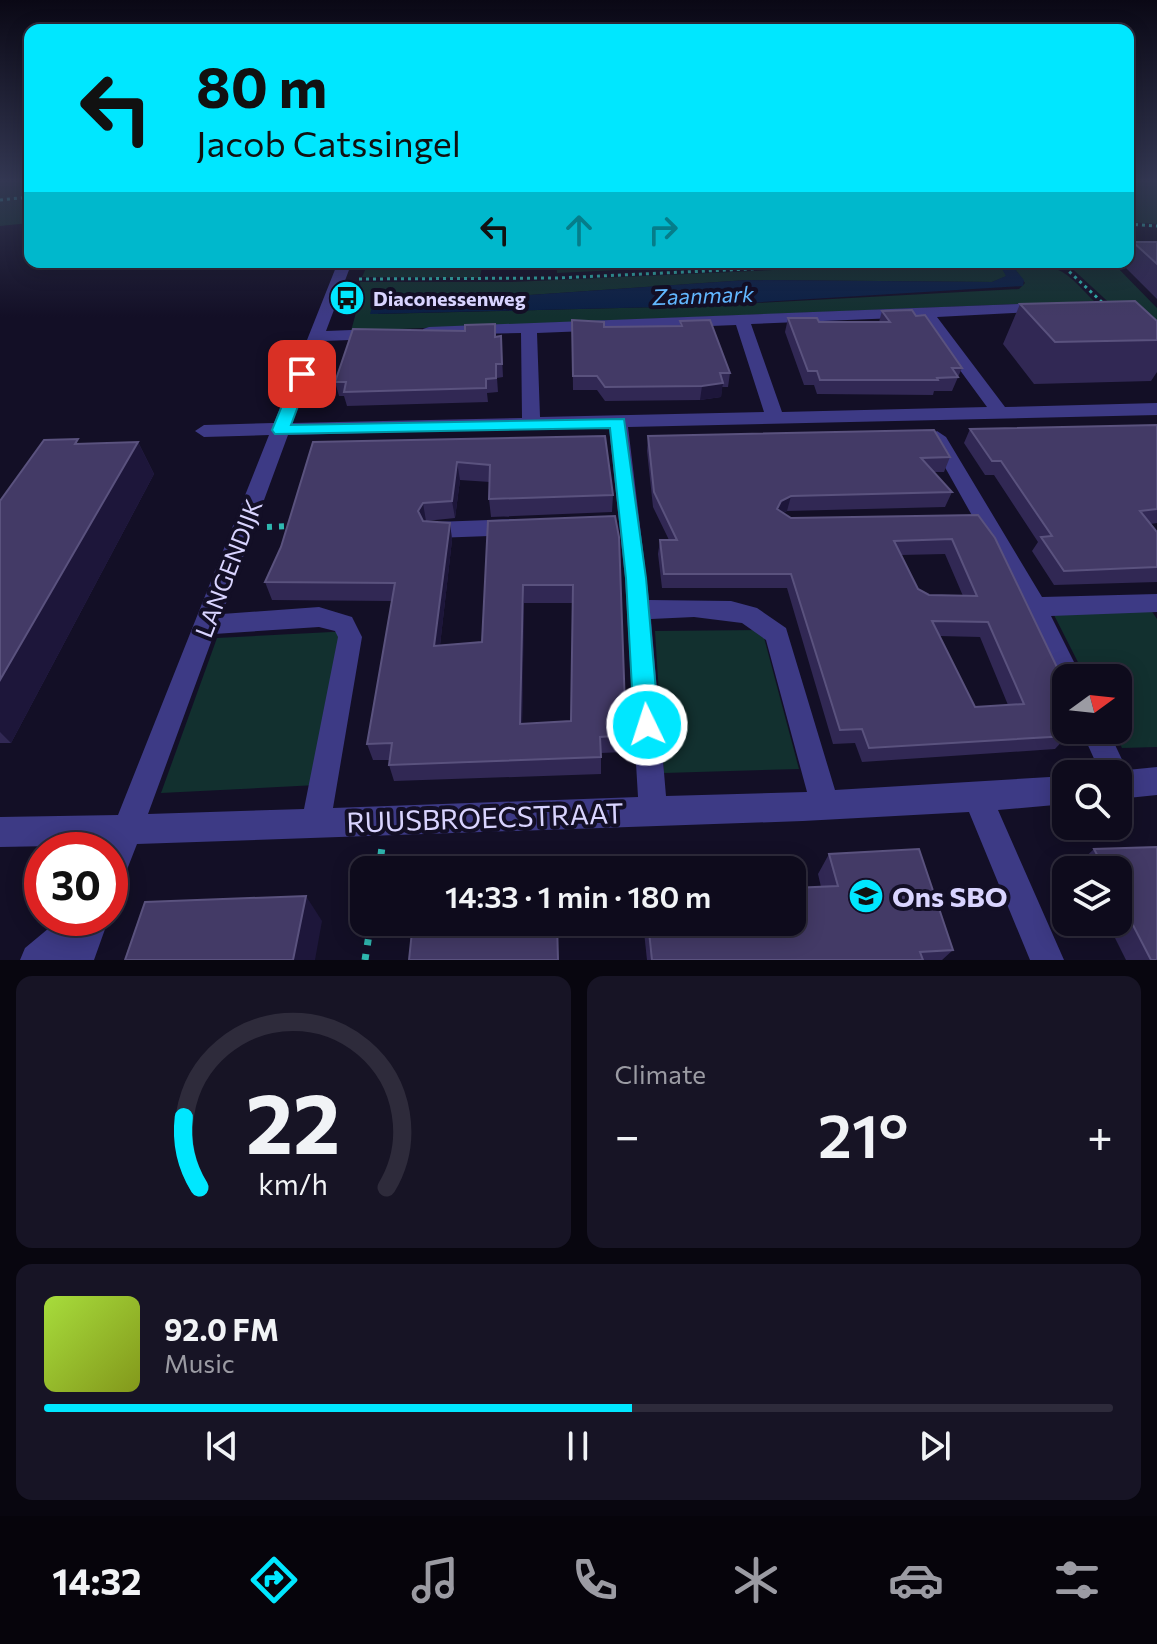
<!DOCTYPE html>
<meta charset="utf-8">
<style>
body{margin:0;font-family:Commissioner,sans-serif;background:#171425;color:#f1f3f6;height:100vh;display:flex;flex-direction:column;font-size:30px;white-space:nowrap}
*{box-sizing:border-box;margin:0}
p{font-size:26px;color:#9b9ba3}
.icon{flex:none;width:44px;height:44px;fill:none;stroke:currentColor;stroke-width:2;stroke-linecap:round;stroke-linejoin:round}
.map{position:relative;height:960px;overflow:hidden}
.drawer{display:flex;flex-direction:column;gap:16px;padding:16px;background:#08060f;flex:1}
.drawer>*{flex:none}
.guide{position:absolute;left:24px;top:24px;width:1110px;height:244px;border-radius:16px;box-shadow:0 4px 20px #0003,0 0 0 2px #2e2b3b;background:#00e7ff;color:#111;overflow:hidden}
.needle{width:52px;rotate:75deg}
.fabs{position:absolute;left:1052px;top:664px;display:grid;gap:16px}
.fabs a{display:grid;place-items:center;width:80px;height:80px;border-radius:16px;background:#0e0b1c;box-shadow:0 4px 20px #0003,0 0 0 2px #2e2b3b;font-size:40px}
.speed{position:absolute;left:24px;top:832px;display:flex;gap:16px;font-size:40px;font-weight:700;text-align:center}
.speed>*{display:grid;place-content:center;width:104px;height:104px;border-radius:50%;background:#0e0b1c;box-shadow:0 4px 20px #0003,0 0 0 2px #2e2b3b;line-height:1}
.speed .limit{border:12px solid #d22;background:#fff;color:#111}
.pin{position:absolute;display:grid;place-items:center;width:68px;height:68px;color:#fff;margin:-34px;border-radius:16px;box-shadow:0 4px 12px #0006}
.me{position:absolute;width:88px;margin:-44px;rotate:356deg;stroke-linejoin:round;filter:drop-shadow(0 0 6px #0008)}
.turn{display:flex;align-items:center;gap:28px;height:168px;padding:0 40px;font-size:36px}
.turn .icon{width:104px;height:104px;stroke-width:2.5}
.turn b{display:block;font-size:56px;line-height:68px}
.lanes{display:flex;align-items:center;height:76px;padding:0 40px;background:#0003;justify-content:center;gap:40px;direction:ltr}
.lanes .off{opacity:.35}
.big{font-size:60px;font-weight:600;line-height:1.1}
.drawer .tile{flex:1;display:flex;flex-direction:column;justify-content:center;gap:12px;min-width:0;padding:0 28px;border-radius:16px;background:#171425}
.drawer .dial{align-items:center;gap:0}
.dial svg{height:208px;overflow:visible;fill:none;stroke:#2e2b3b;stroke-width:7;stroke-linecap:round;text-anchor:middle}
.dial text{fill:#f1f3f6;stroke:none}
.song{display:flex;align-items:center;gap:24px}
.cover{width:96px;height:96px;border-radius:12px;background:linear-gradient(135deg,hsl(80 70% 55%),hsl(70 70% 35%))}
.played{height:8px;border-radius:4px;background:linear-gradient(90deg,#00e7ff 55%,#2e2b3b 55%)}
.keys{display:flex;justify-content:space-around;direction:ltr}
.heat{display:flex;justify-content:space-between;align-items:center;font-size:44px;direction:ltr}
.drawer .tiles{flex:1;display:grid;gap:16px;grid-template-columns:1fr 1fr}
.tile:last-child{grid-column:span 2}
.trip{position:absolute;left:350px;top:856px;width:456px;height:80px;border-radius:16px;background:#0e0b1c;box-shadow:0 4px 20px #0003,0 0 0 2px #2e2b3b;font-weight:600;line-height:80px;text-align:center}
.tab-bar{display:flex;height:128px;justify-content:space-around;align-items:center;background:#06040b;color:#9b9ba3}
.tab-bar .icon{width:56px;height:56px}
.tab-bar .on{color:#00e7ff}
.tab-bar b{font-size:36px;color:#f1f3f6}
.map>svg:first-child{display:block}
.green{fill:#12302f}
.water{fill:#0a1f44}
.lines{fill:none;stroke-linecap:round;stroke-linejoin:round}
.path-far2{stroke:#2fb8b0;stroke-width:3;stroke-dasharray:3 4;stroke-linecap:butt}
.path-far1{stroke:#2fb8b0;stroke-width:6;stroke-dasharray:5 7;stroke-linecap:butt}
.path{stroke:#2fb8b0;stroke-width:7;stroke-dasharray:6 9;stroke-linecap:butt}
.minor{fill:#3d3a85;fill-rule:evenodd}
.wall{fill:#312854;fill-rule:evenodd}
.shaded-wall{fill:#1d163a}
.building{fill:#433a66;stroke:#5a527e;stroke-width:2;fill-rule:evenodd}
.route{fill:#00e7ff;stroke:#0096a6;stroke-width:2}
.labels{text-anchor:middle;dominant-baseline:central;stroke-width:8;stroke-linejoin:round;paint-order:stroke}
.far-poi-label{font-size:20px;font-weight:bold;fill:#d9d4ff;stroke:#130f26;text-anchor:start}
.far-water-label{font-size:22px;font-style:italic;fill:#62b7ff;stroke:#130f26}
.street-label{font-size:24px;fill:#d9d4ff;stroke:#130f26}
.near-street-label{font-size:28px;fill:#d9d4ff;stroke:#130f26}
.near-poi-label{font-size:28px;font-weight:bold;fill:#d9d4ff;stroke:#130f26;text-anchor:start}
</style>
<div class="map">
<svg width="1157" height="960" viewBox="0 0 1157 960">
<rect width="100%" height="100%" fill="#130f26"/>
<path class="green" d="M0,182H30V223L0,226Z
M1128,182H1157V224L1128,222Z
M556,262H784L557,273Z
M821,262L1000,265L1007,276L992,282L747,280L488,298L376,297L378,314L699,306L1019,289L1025,283L1013,266C1062,266 1060,266 1094,301L351,331L361,294L360,282H512L773,270Z
M1065,262H1112L1157,308V347Z
M367,266H482L480,278L362,277Z
M1151,610L1157,619V747L1122,748L1113,730H1118V678H1086L1054,615Z
M762,630L799,769L664,773L655,631Z
M351,631L317,785L161,793L217,638Z"/>
<path class="water" d="M998,262H1009L1024,280L1023,286L699,306L370,314L375,297L488,298L747,280L992,282L1006,276Z"/>
<g class="lines">
<path class="path-far2" d="M0,200L30,197
M1128,224L1157,226
M965,262L1060,263
M1059,262L1105,305
M359,279L557,278L770,268L805,262"/>
<path class="path-far1" d="M267,527L293,526"/>
<path class="path" d="M379,870L382,847
M365,960L371,922"/>
<path class="minor" d="M338,262H352L326,331L377,329L385,334L377,339L323,341L292,423L522,418L521,333L423,335V329L429,327L1044,303L1052,308L1049,311L937,317L1005,407L1157,403V415L628,427L649,600L731,601L757,608L786,628L835,790L1066,776V804L998,810L1064,960H1030L969,812L803,821L137,844L121,885L110,889V850H104L106,845L0,847V817L118,815L269,435L204,437L195,431L204,425L274,423ZM921,317L987,407L782,412L751,324ZM736,325L764,412L540,417L537,333ZM609,427L625,578L638,797L333,808L362,637L352,617L319,607L222,614L288,435ZM694,617L742,623L766,640L807,792L666,796L651,619ZM319,627L335,631L338,637L304,809L148,814L214,634Z
M937,431L946,437L1042,597L1157,594V612L1051,616L1082,678H1066V688L1060,686L1025,610L928,437Z
M514,519L522,522L525,527L522,532L514,535L435,538L427,536L424,530L427,524L435,522Z
M1081,730H1108L1127,770L1157,767V795L1118,799V774H1101Z
M61,918H109L94,960H20L25,948Z"/>
</g>
<path class="wall" d="M1133,242H1157V299L1122,264L1123,262H1128V252Z
M491,262H544V263L491,264Z
M1020,304L1157,321V372L1151,381L1034,384L1003,344Z
M882,311L916,316L962,368L952,391H934L933,395L817,394L814,385H804L785,332L788,318L819,322H879Z
M572,320L604,327L680,326V321L730,373L728,387H722L721,397L700,400L605,401L597,390H573Z
M501,336L503,377L497,378L498,392L487,393L488,402L347,406L344,396H339L335,382L496,337Z
M1157,425V523L1150,524L1157,532V582L1054,585L1032,551L1038,542L994,475H985L964,443L970,429Z
M605,436L613,495L612,512L491,517L489,499L490,482L460,480L455,518L426,521L450,523L452,540L440,645L482,642L488,521L615,516L626,735L624,752L601,753V774L394,781L389,765V760H373L367,744L392,601L272,600L265,582L281,547L313,442ZM524,603H573L571,721L522,724Z
M648,436L950,457L944,472H934L952,492L945,507L787,511L783,513L791,518L978,515L1066,686V729H1064L1067,736L1055,749L862,762L855,743L833,744L787,588H662L658,554L660,540H669L653,507L647,451ZM945,554L963,596L929,595L918,589L901,555ZM939,636L980,637L1008,705L975,707Z
M138,442L154,474L11,743H0V501L81,444Z
M1157,847V960H1126L1107,922H1118V870H1081L1078,864L1094,849Z
M829,854L953,950L942,960H647L643,922H792L821,887L818,874Z"/>
<path class="shaded-wall" d="M723,383L721,397L700,400L702,386Z
M138,442L154,474L11,743L0,732V680Z
M457,462L460,480L455,518L452,501Z
M791,496L787,511L778,515L777,509L781,501Z
M423,503L426,521L421,529L418,511Z
M450,523L452,540L438,663L434,646Z
M523,585L524,603L522,741L520,724Z
M306,896L322,921L315,960H293Z"/>
<path class="building" d="M1133,242H1157V264Z
M1135,301L1157,321V340L1055,342L1020,304Z
M912,310L916,316L925,315L962,368H952L958,377L937,378L938,380H820L817,371H808L788,318H817L819,322H890L882,311Z
M572,320L604,322V327L682,326L680,321L710,320L730,373H720L723,383L702,386L605,387L597,376H573Z
M495,324V337L501,336L502,364H496V378L486,379V388L344,392L346,382H335L353,329L465,331V325Z
M1157,425V509L1140,511L1157,532V567L1064,571L1041,537L1052,536L1001,461H992L970,429Z
M934,430L950,457L921,458L952,492L791,496L781,501L777,509L791,518L978,515L995,538L1066,686V715L1057,714L1067,736L869,748L862,729L840,730L791,574H664L660,540H677L654,492L648,436ZM952,539L977,596L929,595L918,589L894,541ZM932,621L988,622L1024,704L975,707Z
M605,436L613,495L489,499L490,465L457,462L452,501L423,503L418,511L423,521L450,523L434,646L482,642L488,521L615,516L619,537L626,735L600,737L601,757L389,765L392,743L367,744L395,583L265,582L281,547L313,442ZM523,585H573L571,721L520,724Z
M78,439L75,444L138,442L0,680V501L44,440Z
M1157,847V960H1151L1118,896V870H1105L1094,849Z
M919,849L953,950L920,952L923,960H652L648,922H792V888L838,886L829,854Z
M306,896L293,960H125L145,902Z
M413,922H557L558,960H409Z"/>
<linearGradient id="sky" x2="0" y2="1"><stop stop-color="#0a0815"/><stop offset="0.57" stop-color="#333752"/><stop offset="1" stop-color="#333752" stop-opacity="0"/></linearGradient>
<rect width="1157" height="317" fill="url(#sky)"/>
<path class="route" d="M302,370L310,374L291,425L624,419L646,578L659,725L655,733L647,736L638,733L634,725L626,578L610,428L275,434L272,430L295,374Z"/>
<defs>
<symbol id="bus-disc" viewBox="-11 -11 22 22"><circle r="9.5" fill="#00e7ff" stroke="#130f26"/><path d="M-5-6H5V4H4V6H2V4H-2V6H-4V4H-5ZM-3.5-4V0h7V-4ZM-3.5 1.2v1.5H-2V1.2ZM2 1.2v1.5H3.5V1.2Z" fill="#111"/></symbol>
<symbol id="school-disc" viewBox="-11 -11 22 22"><circle r="9.5" fill="#00e7ff" stroke="#130f26"/><path d="M0-5L7-2L0 1L-7-2ZM-4 1L0 2.5L4 1V4Q0 6-4 4Z" fill="#111"/></symbol>
</defs>
<g fill-rule="evenodd">
<use href="#bus-disc" x="327" y="278" width="40" height="40"/>
<use href="#school-disc" x="846" y="876" width="40" height="40"/>
</g>
<g class="labels">
<g class="far-poi-label">
<text x="373" y="298">Diaconessenweg</text>
</g>
<g class="far-water-label">
<text transform="translate(703 295) rotate(-2)">Zaanmark</text>
</g>
<g class="street-label">
<text transform="translate(228 568) rotate(-69)">LANGENDIJK</text>
</g>
<g class="near-street-label">
<text transform="translate(485 817) rotate(-2)">RUUSBROECSTRAAT</text>
</g>
<g class="near-poi-label">
<text x="892" y="896">Ons SBO</text>
</g>
</g>
</svg>
<div class="fabs">
<a><svg class="needle" viewBox="-14 -14 28 28"><path d="M0-13l5 13h-10z" fill="#e53935"/><path d="M0 13l5-13h-10z" fill="#9b9ba3"/></svg></a>
<a><svg class="icon" aria-label="search" viewBox="0 0 24 24"><circle cx="10" cy="10" r="6"/><path d="M15 15l6 6"/></svg></a>
<a><svg class="icon" aria-label="layers" viewBox="0 0 24 24"><path d="M12 4l9 5-9 5-9-5zM3 14l9 5 9-5"/></svg></a>
</div>
<div class="speed"><div class="limit">30</div></div>
<div class="pin" style="left:302px;top:374px;background:#d93025"><svg class="icon" aria-label="arrive" viewBox="0 0 24 24"><path d="M6 21V4h12l-3 4 3 4H6"/></svg></div>
<svg class="me" style="left:647px;top:725px" viewBox="-20 -20 40 40"><circle r="17" fill="#00e7ff" stroke="#fff" stroke-width="3"/><path d="M0-11L8 9 0 5-8 9z" fill="#fff"/></svg>
<div class="trip">14:33 · 1 min · 180 m</div>
<div class="guide">
<div class="turn"><svg class="icon" aria-label="left" viewBox="0 0 24 24"><path d="M17 20v-9H6M10 6l-5 5 5 5"/></svg><div><b>80 m</b>Jacob Catssingel</div></div>
<div class="lanes"><svg class="icon" aria-label="left" viewBox="0 0 24 24"><path d="M17 20v-9H6M10 6l-5 5 5 5"/></svg><svg class="icon off" aria-label="ahead" viewBox="0 0 24 24"><path d="M12 20V5M6 11l6-6 6 6"/></svg><svg class="icon off" aria-label="right" viewBox="0 0 24 24"><path d="M7 20v-9h11M14 6l5 5-5 5"/></svg></div>
</div>
</div>
<section class="drawer">
<div class="tiles">
<div class="tile dial"><svg viewBox="0 0 100 80">
<path d="M14 69A42 42 0 1 1 86 69"/>
<path d="M14 69A42 42 0 0 1 8 42" stroke="#00e7ff"/>
<text x="50" y="56" font-size="32" font-weight="700">22</text>
<text x="50" y="72" font-size="11">km/h</text>
</svg></div>
<div class="tile"><p>Climate</p>
<div class="heat"><a>−</a><b class="big">21°</b><a>+</a></div>
</div>
<div class="tile">
<div class="song"><i class="cover"></i><div><b>92.0 FM</b><p>Music</p></div></div>
<div class="played"></div>
<div class="keys"><svg class="icon" aria-label="previous" viewBox="0 0 24 24"><path d="M18 5L8 12l10 7zM5 5v14"/></svg><svg class="icon" aria-label="pause" viewBox="0 0 24 24"><path d="M8 5v14M16 5v14"/></svg><svg class="icon" aria-label="next" viewBox="0 0 24 24"><path d="M6 5l10 7-10 7zM19 5v14"/></svg></div>
</div>
</div>
</section>
<nav class="tab-bar">
<b>14:32</b>
<svg class="icon on" aria-label="directions" viewBox="0 0 24 24"><path d="M12 3l9 9-9 9-9-9zM9 14v-3h6M13 9l2 2-2 2"/></svg>
<svg class="icon" aria-label="music" viewBox="0 0 24 24"><path d="M9 18V5l10-2v13"/><circle cx="6" cy="18" r="3"/><circle cx="16" cy="16" r="3"/></svg>
<svg class="icon" aria-label="phone" viewBox="0 0 24 24"><path d="M5 4h4l2 5-3 2q2 4 5 5l2-3 5 2v4C11 20 4 13 5 4z"/></svg>
<svg class="icon" aria-label="climate" viewBox="0 0 24 24"><path d="M12 3v18M4 7l16 10M4 17L20 7"/></svg>
<svg class="icon" aria-label="car" viewBox="0 0 24 24"><path d="M5 17H2v-5l4-1 3-4h7l3 4 3 1v5h-3M9 17h6M6 11h13"/><circle cx="7" cy="17" r="2"/><circle cx="17" cy="17" r="2"/></svg>
<svg class="icon" aria-label="filters" viewBox="0 0 24 24"><path d="M4 7h16M4 17h16"/><circle cx="9" cy="7" r="2"/><circle cx="15" cy="17" r="2"/></svg>
</nav>
